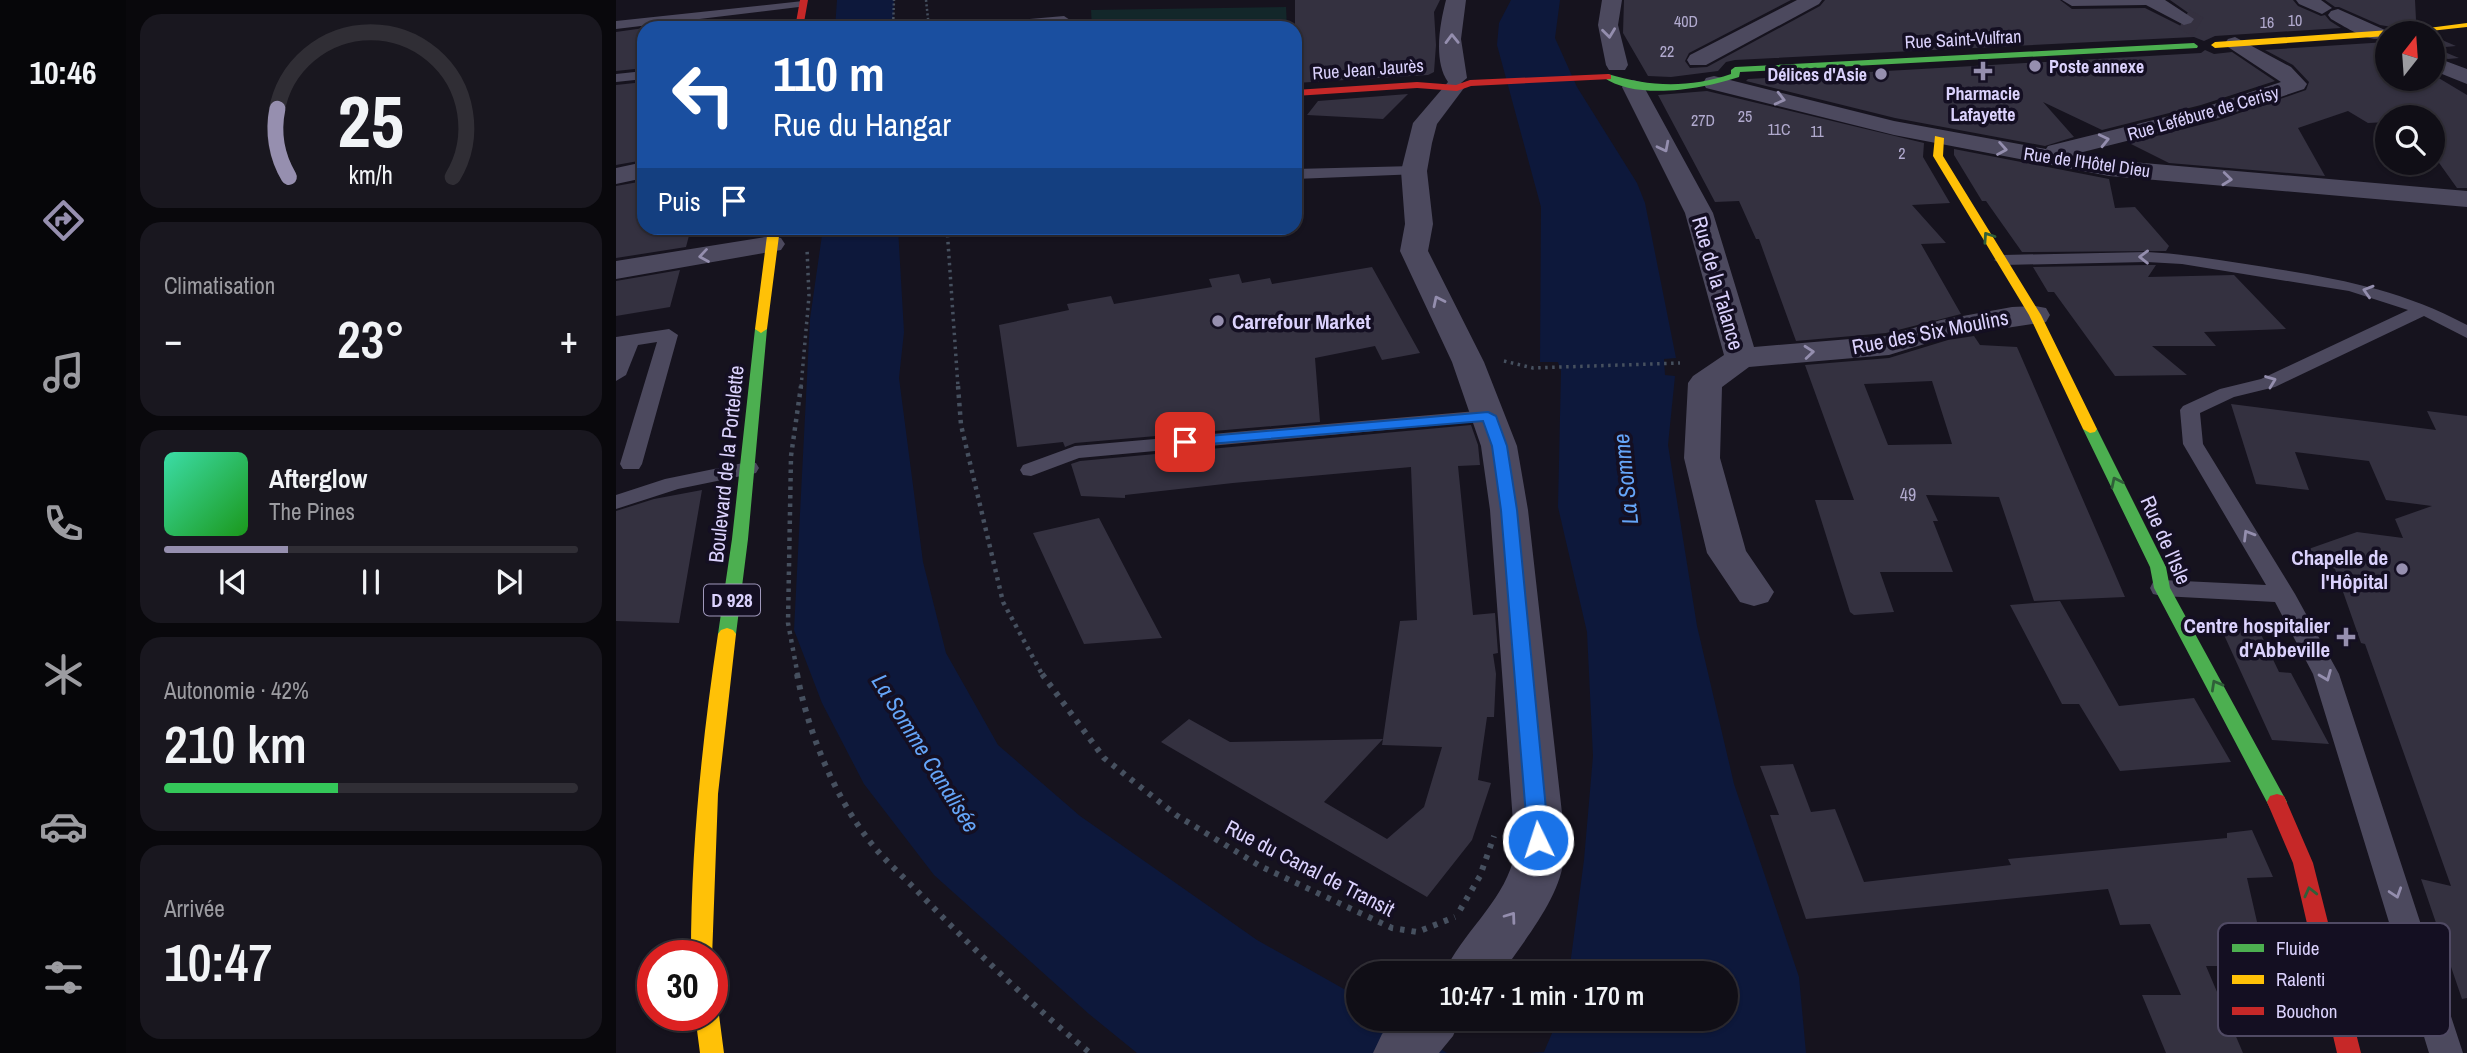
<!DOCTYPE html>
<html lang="fr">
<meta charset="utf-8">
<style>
body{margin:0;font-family:"Archivo Narrow",sans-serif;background:#19171f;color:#f1f3f6;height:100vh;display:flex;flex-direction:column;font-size:26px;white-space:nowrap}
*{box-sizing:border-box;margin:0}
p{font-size:23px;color:#9c9ca1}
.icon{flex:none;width:38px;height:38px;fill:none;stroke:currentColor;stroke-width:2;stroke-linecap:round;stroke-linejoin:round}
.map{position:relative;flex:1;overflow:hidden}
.side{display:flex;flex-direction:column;gap:14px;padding:14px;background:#09080c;width:490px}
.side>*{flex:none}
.guide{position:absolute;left:21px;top:21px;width:665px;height:214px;border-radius:21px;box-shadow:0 2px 5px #0004,0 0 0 2px #302e35;background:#1a4fa0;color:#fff;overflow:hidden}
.needle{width:46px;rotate:17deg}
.fabs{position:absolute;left:1759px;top:21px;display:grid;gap:14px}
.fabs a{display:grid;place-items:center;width:70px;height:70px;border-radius:50%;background:#100e16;box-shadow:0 2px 5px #0004,0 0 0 2px #302e35;font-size:35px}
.speed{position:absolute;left:21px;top:940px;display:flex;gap:14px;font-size:35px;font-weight:700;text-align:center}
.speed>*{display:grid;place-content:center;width:91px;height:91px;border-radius:50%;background:#100e16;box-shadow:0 2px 5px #0004,0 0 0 2px #302e35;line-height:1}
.speed .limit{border:10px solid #d22;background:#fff;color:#111}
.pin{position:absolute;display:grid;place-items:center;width:60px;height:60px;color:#fff;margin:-30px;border-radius:14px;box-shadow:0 4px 10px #0006}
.me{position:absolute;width:77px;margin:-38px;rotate:356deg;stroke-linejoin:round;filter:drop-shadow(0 0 5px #0008)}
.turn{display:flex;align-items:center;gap:24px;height:147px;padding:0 21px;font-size:32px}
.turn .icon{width:91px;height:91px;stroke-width:2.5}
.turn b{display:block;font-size:49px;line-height:60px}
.then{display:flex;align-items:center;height:66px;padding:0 21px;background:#0003;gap:14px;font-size:26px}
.big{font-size:52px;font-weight:600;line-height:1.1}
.side .widget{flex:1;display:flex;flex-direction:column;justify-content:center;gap:10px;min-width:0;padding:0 24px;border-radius:21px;background:#19171f}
.side .dial{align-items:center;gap:0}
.dial svg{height:182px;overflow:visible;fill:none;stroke:#302e35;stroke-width:7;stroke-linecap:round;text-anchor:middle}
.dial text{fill:#f1f3f6;stroke:none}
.song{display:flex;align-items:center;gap:21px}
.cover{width:84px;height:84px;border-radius:10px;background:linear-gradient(135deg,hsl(160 70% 55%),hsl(120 70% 35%))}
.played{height:7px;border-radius:4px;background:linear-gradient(90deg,#968faf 30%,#302e35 30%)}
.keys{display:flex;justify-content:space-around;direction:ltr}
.heat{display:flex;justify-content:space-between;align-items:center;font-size:38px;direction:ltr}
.charge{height:10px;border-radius:5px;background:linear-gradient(90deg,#34c759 42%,#302e35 0)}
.trip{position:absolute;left:730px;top:961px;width:392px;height:70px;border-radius:35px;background:#100e16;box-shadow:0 2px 5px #0004,0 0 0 2px #302e35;font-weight:600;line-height:70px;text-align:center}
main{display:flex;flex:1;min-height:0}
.tabs{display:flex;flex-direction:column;width:126px;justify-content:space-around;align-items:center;background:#060609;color:#9c9ca1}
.tabs .icon{width:49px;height:49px}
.tabs .current{color:#968faf}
.tabs b{font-size:32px;color:#f1f3f6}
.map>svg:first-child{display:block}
.green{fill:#13272a}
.water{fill:#0d183b}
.building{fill:#343140;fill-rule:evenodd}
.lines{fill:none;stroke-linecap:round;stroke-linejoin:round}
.street-tunnel{stroke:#34303f;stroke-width:22;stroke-dasharray:22 11;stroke-linecap:butt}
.path-far3{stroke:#46505f;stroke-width:2.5;stroke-dasharray:2 2.5;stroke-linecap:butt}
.path-far2{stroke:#46505f;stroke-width:3.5;stroke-dasharray:2.5 4.5;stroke-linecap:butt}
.path-far1{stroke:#46505f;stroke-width:4.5;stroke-dasharray:3.5 5;stroke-linecap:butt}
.path{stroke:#46505f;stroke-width:6;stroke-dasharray:4.5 7;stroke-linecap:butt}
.lane{fill:#4c495e;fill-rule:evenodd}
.street{fill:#4c495e;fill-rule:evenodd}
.fast{fill:#4caf50;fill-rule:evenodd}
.slow{fill:#ffc107;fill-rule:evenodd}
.jam{fill:#c62828;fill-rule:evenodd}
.oneway{stroke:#948eae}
.oneway2{stroke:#305f39}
.route{fill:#1a73e8;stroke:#114b97;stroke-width:2}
.poi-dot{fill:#968faf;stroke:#140f22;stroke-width:2.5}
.labels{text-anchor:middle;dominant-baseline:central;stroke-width:7;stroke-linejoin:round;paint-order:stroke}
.far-number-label{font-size:16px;fill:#b1aace}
.far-street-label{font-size:18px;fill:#dbd2fd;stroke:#140f22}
.far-poi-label{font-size:18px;font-weight:bold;fill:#dbd2fd;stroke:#140f22;text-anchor:start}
.number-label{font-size:18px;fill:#b1aace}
.shield{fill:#140f22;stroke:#9f98bb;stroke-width:2}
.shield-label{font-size:19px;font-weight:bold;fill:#dbd2fd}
.street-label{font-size:21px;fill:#dbd2fd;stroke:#140f22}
.poi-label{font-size:21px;font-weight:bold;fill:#dbd2fd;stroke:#140f22;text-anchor:end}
.water-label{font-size:23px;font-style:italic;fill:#65a5f8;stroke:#140f22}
.key{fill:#140f22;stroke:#504a64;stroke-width:2}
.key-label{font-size:19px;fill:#dbd2fd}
</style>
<main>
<nav class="tabs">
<b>10:46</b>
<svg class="icon current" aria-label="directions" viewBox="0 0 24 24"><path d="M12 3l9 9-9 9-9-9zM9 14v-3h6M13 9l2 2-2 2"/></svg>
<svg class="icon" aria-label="music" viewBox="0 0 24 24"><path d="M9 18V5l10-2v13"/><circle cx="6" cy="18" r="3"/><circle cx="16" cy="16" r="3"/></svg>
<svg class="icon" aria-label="phone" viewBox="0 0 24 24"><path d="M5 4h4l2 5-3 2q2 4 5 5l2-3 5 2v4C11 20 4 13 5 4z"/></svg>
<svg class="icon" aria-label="climate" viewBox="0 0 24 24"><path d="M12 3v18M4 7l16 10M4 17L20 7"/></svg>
<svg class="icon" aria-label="car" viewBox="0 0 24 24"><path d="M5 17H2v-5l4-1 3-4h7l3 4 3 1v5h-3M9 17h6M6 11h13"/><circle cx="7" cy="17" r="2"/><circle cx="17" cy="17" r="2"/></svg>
<svg class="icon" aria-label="filters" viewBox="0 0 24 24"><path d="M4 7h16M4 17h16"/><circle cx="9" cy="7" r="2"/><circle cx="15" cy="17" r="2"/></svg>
</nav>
<section class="side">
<div class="widget dial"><svg viewBox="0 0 100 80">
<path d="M14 69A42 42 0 1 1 86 69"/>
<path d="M14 69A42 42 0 0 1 9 39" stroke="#968faf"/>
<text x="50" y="56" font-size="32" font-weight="700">25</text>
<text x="50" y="72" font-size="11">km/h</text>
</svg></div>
<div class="widget"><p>Climatisation</p>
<div class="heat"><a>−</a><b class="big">23°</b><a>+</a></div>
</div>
<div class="widget">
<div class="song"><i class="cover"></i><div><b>Afterglow</b><p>The Pines</p></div></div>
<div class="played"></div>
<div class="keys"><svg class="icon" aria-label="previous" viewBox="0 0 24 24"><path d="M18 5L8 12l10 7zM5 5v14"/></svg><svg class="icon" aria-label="pause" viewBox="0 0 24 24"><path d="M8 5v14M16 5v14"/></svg><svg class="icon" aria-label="next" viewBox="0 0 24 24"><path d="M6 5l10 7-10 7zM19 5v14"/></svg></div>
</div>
<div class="widget"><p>Autonomie · 42%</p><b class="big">210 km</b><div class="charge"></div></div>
<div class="widget"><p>Arrivée</p><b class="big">10:47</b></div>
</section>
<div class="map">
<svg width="1851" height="1053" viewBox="0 0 1851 1053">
<rect width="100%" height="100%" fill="#16131e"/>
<path class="green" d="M670,7L671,28H476L475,10Z"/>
<path class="water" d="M221,0H278L277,28H219Z
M895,0H944L939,38L961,87L1021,183L1029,203L1060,358L1048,359L1049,375L1059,376L1052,445L1081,626L1118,784L1183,977L1190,1053H914L928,1052L942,1019L1110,1018V973H953L968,860L977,756L971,632L942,507L945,371L942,362H924L925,207L881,45L883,23Z
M207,228H282L288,332L283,378L307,562L330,653L382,745L464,816L641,940L742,997V1018L778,1019L831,1053H521L473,1014L318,875L248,784L206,703L178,630L194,319Z"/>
<path class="building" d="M679,0H824L818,12L820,45L818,72L812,75L679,83Z
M1008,0H1175L1073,53L1069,61L1074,68L1091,67L1204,6L1209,0H1444L1456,9L1529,8L1569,28L1577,25L1581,19L1554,0H1677L1682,6L1705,16L1709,15L1714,21L1725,28L1599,36L1588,41L1578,37L1119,60L1110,62L1102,71L1055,77L1032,76L1007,33Z
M1709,0H1799L1800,20L1783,22L1787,24L1782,28L1764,25L1723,7H1719Z
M28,28V68L0,71V32Z
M1819,37L1840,46L1819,48L1843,58L1832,59L1816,54V38Z
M1771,42V79H1816V74L1851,95V188H1841L1816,153V117H1771V122L1752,123L1732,111L1682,128L1709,176L1553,163L1513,143L1603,120L1690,90L1693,82L1677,65L1649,50Z
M1589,50L1598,54L1616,52L1659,81L1585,105L1486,130L1427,102L1458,137L1429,146L1279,118L1130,81L1132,79L1585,53Z
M28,82V160L0,165V85Z
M1091,91L1308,143L1307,157L1334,203L1296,205L1330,243L1305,244L1345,314L1270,333L1180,341L1143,239H1140L1123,201L1099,202L1042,95Z
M792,94L767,119L691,115L702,101Z
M1338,149L1493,179L1499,208L1519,207L1553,246L1550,251L1406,252L1370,201H1366L1338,155Z
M28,181V228H75L70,247L0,258V186Z
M1531,265H1540L1532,277L1618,275L1670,329L1588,332L1600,346H1536L1571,375L1499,376L1438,292H1432L1417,267Z
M756,267L804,353L766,360L759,346L699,358L704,422L459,443L449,447L447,442L401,447L383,325L453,310L451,304L495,296L498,304L596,287L593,279L623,274L626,283L654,278L656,284Z
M64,270L54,307L0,316V281Z
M1358,336L1364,345L1401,347L1509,597L1418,601L1383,497L1310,495L1322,521H1317L1337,572H1264L1278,612L1238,615L1234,612L1199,500H1238L1189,365L1273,358L1332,340ZM1316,381L1336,444L1272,445L1248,384Z
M1615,404L1820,430L1811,411L1851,416V998L1846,999L1805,879L1835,886L1749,644L1745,643L1719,569L1684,552L1741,532L1787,538L1779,519L1816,506L1770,500L1753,461L1679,452L1693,490L1640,484Z
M855,425L862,445L864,465L842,466L857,615L879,613L882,653L877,654L880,674L878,717H871L862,780L875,783L856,840L811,897L545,742L573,719L614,742L767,739L784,621L801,620L795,467L617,483L509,495V498L465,496L455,464L464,461ZM767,739L766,745L826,747L808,807L771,839L708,802Z
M86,490L63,623L0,621V511L38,499Z
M483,518L521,591L546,638L468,644L417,533Z
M1444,601L1503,706L1578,698L1615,762L1504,771L1463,704H1446L1394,605Z
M1603,624L1642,628L1663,672L1675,673L1713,744L1656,740Z
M1177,764L1195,812L1219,809L1248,882L1395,865L1392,859L1611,838V833L1636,830L1657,877L1631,878L1644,935L1619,936L1631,966H1590L1627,1053H1550L1526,995H1565L1534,924L1504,925L1492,889L1190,919L1154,815H1163L1144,766Z"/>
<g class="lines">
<path class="street-tunnel" d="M1568,19L1582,27"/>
<path class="path-far3" d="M310,0L313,28
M277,28L278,0"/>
<path class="path-far2" d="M331,228L342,387
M888,361L917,368L1064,363
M185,387L193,296L191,249"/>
<path class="path-far1" d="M342,386L345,425L387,602L427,676
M182,676L172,623L175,456L185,386"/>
<path class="path" d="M181,674C192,732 218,796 255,843C270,862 290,879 307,897C360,952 415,1004 474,1053
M426,674L488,758L560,815L644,866L776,928L801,932L839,917
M844,910L864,876L878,836"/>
<path class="lane" d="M187,1L191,2V6L0,29V21Z
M448,16L454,20L452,23L388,28L402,20Z
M28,71V79L0,82V74Z
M798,166L806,171L803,174L679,179V169Z
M1531,252C1571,254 1610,261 1649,267C1723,279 1784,289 1851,325V338L1808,316L1659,387L1618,397L1584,413L1587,444L1679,594L1723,674L1847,1053H1813L1697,674L1659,602L1546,596L1537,594L1534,588L1537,582L1546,580L1650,585L1567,444L1564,410L1567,406L1604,389L1645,379L1792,310L1733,291L1566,264L1531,262L1387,265L1378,260L1387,255Z
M53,329L62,335L26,464L23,469H7L4,464L41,342L22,345L10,375L0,381V337Z
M872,410L879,412L882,416L879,420L463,458L415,476L407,475L404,470L407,465L459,446Z
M132,462L140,463L143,468L140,473L62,489L0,509V495L49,479Z"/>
<path class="street" d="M830,0H850L845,39L851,78L845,83L848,88L821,124L816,143L811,171L817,224L812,251L868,362L901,446L912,510L947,822C947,833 949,845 948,856C946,895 908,941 886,973H828C846,933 885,904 897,861C900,849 898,834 897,822L874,510L865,446L836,362L784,251L789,224L785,171L797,123L832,82C817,61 824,23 830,0Z
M986,0H1006L1002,25L1012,65L1009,70H993L990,65L982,25Z
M1181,0H1206L1203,4L1090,65H1074L1071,60L1074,55Z
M1446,0H1549L1578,19L1575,23L1568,25L1530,5L1456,6Z
M1680,0H1705L1716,8L1706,14L1683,4Z
M1722,9L1769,30L1771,36C1756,46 1730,27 1715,19L1712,15L1715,11Z
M1619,37L1675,67L1691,84L1688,89L1602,118L1459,154L1493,160L1851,191V207L1493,176L1278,135L1090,88L1087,83L1090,78L1098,76L1278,121L1430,149L1432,146L1586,108L1665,82L1612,47L1609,43L1612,39Z
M1816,56L1851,69V84L1816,70Z
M1017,80L1025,82L1028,87L1097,213L1138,347L1270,336L1325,320L1396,307L1419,306L1430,308L1434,315L1430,322L1331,337L1273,355L1133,367L1106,387L1104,458L1130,551L1158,592L1152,602L1138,606L1124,602L1091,553L1068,458L1072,383L1077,376L1108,355L1069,213L1006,87L1009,82Z
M28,162V178L0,184V168Z
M155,236L165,238L169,244L165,250L0,279V261Z
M780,1018H845L837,1036L823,1053H757L766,1034Z"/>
<path class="fast" d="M1578,43L1582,46L1581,48L1124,72L1123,77C1087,89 1020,101 987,77L992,74C1033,87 1074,88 1115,74V70L1119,67Z
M145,325L151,329L132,539L120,634L117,638H105L102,634L116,539L139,329Z
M1474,425L1481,429L1550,567L1554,588L1671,802L1668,808L1661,810L1654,808L1538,588L1534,567L1467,429Z"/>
<path class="slow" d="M1851,23V27L1796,33L1789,31Z
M1774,30L1778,33H1771V36L1599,48L1595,45L1599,42Z
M1319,136L1328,138L1327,156L1425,315L1481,429L1479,432L1474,433L1467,429L1413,315L1317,156Z
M152,228H164L151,329L145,333L139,329Z
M111,628L117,630L120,634L102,794L96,958V956H75C75,847 86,741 102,634L105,630Z
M96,1006L103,1015L108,1053H84L79,1015H96Z"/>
<path class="jam" d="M184,0H192L187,28H179Z
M992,74L995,75V79L855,86L841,91L801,88L679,96V90L801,82L840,85L854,80Z
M1661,794L1668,796L1697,863L1745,1053H1721L1677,863L1651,802L1654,796Z"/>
</g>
<defs><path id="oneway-chevron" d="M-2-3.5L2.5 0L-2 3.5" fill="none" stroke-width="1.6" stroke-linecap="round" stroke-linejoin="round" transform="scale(1.75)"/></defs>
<g class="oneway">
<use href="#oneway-chevron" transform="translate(993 33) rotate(83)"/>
<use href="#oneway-chevron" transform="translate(836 39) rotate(-91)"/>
<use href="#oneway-chevron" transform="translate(1164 99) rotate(14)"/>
<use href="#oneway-chevron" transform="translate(1488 140) rotate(-13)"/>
<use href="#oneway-chevron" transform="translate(1048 147) rotate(63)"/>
<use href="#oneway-chevron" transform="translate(1386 149) rotate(10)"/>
<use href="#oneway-chevron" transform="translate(1611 179) rotate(6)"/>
<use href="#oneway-chevron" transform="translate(88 256) rotate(171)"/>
<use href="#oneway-chevron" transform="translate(1528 257) rotate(-179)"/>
<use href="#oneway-chevron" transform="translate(1752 291) rotate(-163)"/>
<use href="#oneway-chevron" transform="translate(822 301) rotate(-116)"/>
<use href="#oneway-chevron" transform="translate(1193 352) rotate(-5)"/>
<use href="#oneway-chevron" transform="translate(1655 381) rotate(-21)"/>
<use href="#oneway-chevron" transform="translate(1632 535) rotate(-121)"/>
<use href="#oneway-chevron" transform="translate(1710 676) rotate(68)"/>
<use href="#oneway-chevron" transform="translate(1780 893) rotate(72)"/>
<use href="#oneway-chevron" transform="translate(895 917) rotate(-54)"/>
</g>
<g class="oneway2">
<use href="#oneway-chevron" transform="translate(1372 237) rotate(-124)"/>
<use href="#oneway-chevron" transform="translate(1500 482) rotate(-116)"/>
<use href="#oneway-chevron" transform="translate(1600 685) rotate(-119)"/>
<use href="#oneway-chevron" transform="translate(1694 892) rotate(-104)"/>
</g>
<path class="route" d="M872,412L880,416L891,446L901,510L933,840L930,846L922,848L915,846L912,840L885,510L876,446L867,421L569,446L562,442L569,438Z"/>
<g class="poi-dot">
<circle cx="1419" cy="66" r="7"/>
<path d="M1363.5 60.5h7v7h7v7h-7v7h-7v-7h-7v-7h7z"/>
<circle cx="1265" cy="74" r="7"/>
<circle cx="602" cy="321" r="7"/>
<circle cx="1786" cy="569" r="7"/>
<path d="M1726.5 626.5h7v7h7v7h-7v7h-7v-7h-7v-7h7z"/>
</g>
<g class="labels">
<g class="far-number-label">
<text x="1679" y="20">10</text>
<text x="1070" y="21">40D</text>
<text x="1651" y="22">16</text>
<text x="1051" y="51">22</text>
<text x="1129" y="116">25</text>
<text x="1087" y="120">27D</text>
<text x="1163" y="129">11C</text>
<text x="1201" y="131">11</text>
<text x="1286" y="153">2</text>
</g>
<g class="far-street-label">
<text transform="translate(1347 39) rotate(-3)">Rue Saint-Vulfran</text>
<text transform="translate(752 69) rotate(-4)">Rue Jean Jaurès</text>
<text transform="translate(1587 113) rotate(-16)">Rue Lefébure de Cerisy</text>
<text transform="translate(1471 162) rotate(8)">Rue de l'Hôtel Dieu</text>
</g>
<g class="far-poi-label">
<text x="1433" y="66">Poste annexe</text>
<text x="1251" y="74" text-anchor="end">Délices d'Asie</text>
<text x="1367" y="93" text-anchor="middle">Pharmacie<tspan x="1367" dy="21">Lafayette</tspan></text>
</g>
<g class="number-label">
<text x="1292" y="494">49</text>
</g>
<rect class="shield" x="88" y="584.5" width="56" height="31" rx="5"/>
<g class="shield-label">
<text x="116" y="600">D 928</text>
</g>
<g class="street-label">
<text transform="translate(1102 283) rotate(74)">Rue de la Talance</text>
<text transform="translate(1314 332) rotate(-11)">Rue des Six Moulins</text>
<text transform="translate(110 464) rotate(-84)">Boulevard de la Portelette</text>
<text transform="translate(1550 540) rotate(66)">Rue de l'Isle</text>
<text transform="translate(694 868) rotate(27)">Rue du Canal de Transit</text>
</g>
<g class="poi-label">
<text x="616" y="321" text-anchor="start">Carrefour Market</text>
<text x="1772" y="557">Chapelle de<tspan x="1772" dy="24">l'Hôpital</tspan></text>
<text x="1714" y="625">Centre hospitalier<tspan x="1714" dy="24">d'Abbeville</tspan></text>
</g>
<g class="water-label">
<text transform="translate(1009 479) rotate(-96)">La Somme</text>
<text transform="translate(310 753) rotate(58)">La Somme Canalisée</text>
</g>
</g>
<rect x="1602" y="923" width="232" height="113" rx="10" class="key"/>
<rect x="1616" y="944" width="32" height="8" fill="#4caf50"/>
<rect x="1616" y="975" width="32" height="9" fill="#ffc107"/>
<rect x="1616" y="1007" width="32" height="8" fill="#c62828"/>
<g class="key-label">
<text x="1660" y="955">Fluide</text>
<text x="1660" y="986">Ralenti</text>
<text x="1660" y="1018">Bouchon</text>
</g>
</svg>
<div class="fabs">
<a><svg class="needle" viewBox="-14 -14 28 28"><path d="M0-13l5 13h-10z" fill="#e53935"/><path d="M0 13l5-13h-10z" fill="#9c9ca1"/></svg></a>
<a><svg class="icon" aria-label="search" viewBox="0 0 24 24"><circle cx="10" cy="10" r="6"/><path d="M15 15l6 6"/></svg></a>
</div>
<div class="speed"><div class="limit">30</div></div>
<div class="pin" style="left:569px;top:442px;background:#d93025"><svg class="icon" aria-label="arrive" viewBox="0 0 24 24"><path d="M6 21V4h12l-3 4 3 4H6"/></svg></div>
<svg class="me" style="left:922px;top:840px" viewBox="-20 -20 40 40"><circle r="17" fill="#1a73e8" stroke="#fff" stroke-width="3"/><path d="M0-11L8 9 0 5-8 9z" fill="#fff"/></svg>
<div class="trip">10:47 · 1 min · 170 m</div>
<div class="guide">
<div class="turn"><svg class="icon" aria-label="left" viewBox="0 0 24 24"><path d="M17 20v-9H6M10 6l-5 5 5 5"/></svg><div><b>110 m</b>Rue du Hangar</div></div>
<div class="then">Puis<svg class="icon" aria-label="arrive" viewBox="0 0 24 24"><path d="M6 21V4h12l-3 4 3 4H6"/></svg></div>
</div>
</div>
</main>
